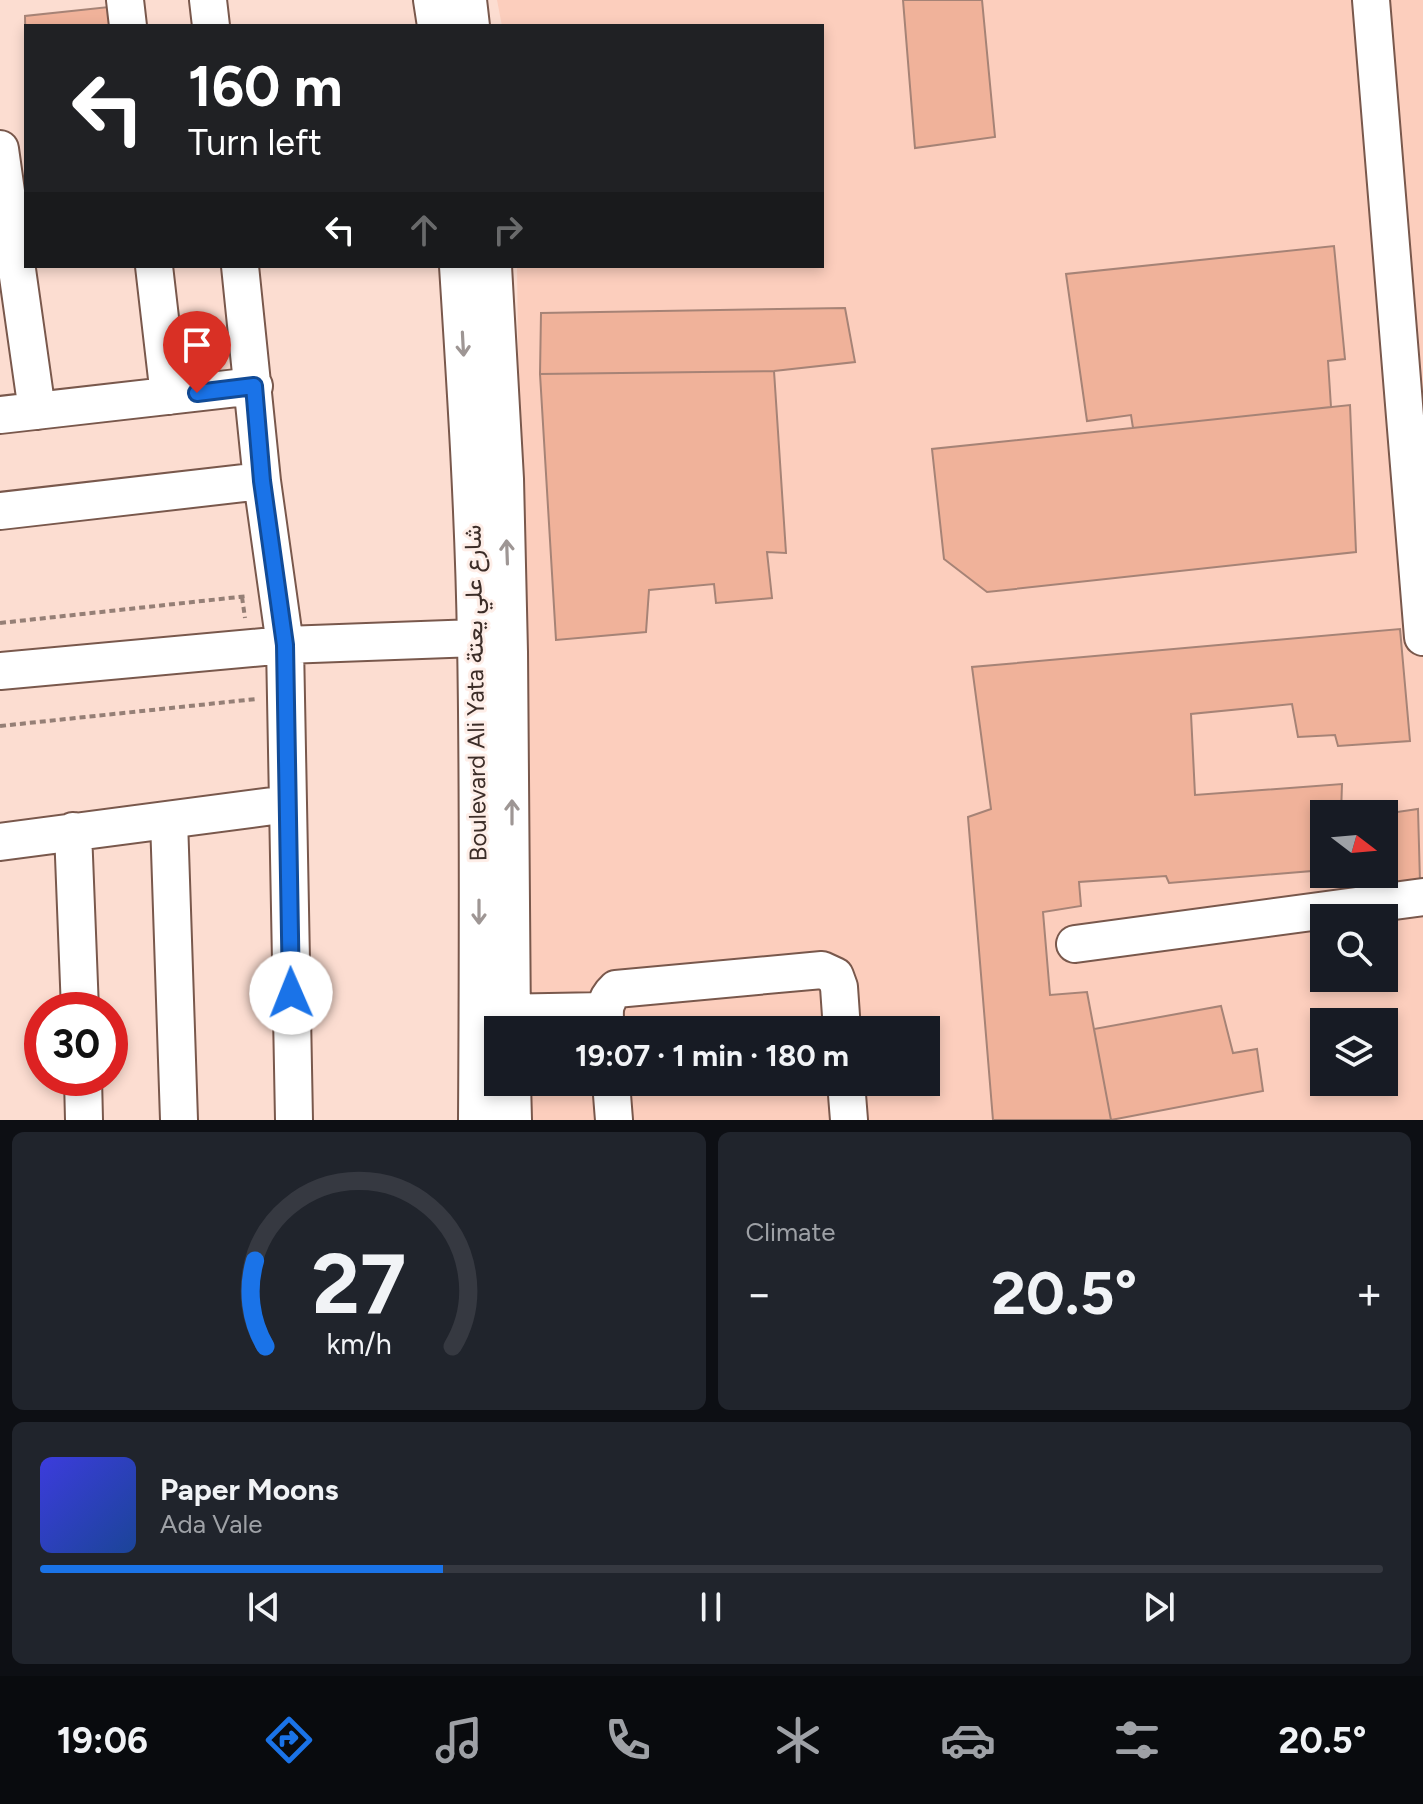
<!DOCTYPE html>
<meta charset="utf-8">
<style>
body{margin:0;font-family:Figtree,Vazirmatn,sans-serif;background:#20242c;color:#f1f3f6;height:100vh;display:flex;flex-direction:column;font-size:30px;white-space:nowrap}
*{box-sizing:border-box;margin:0}
p{font-size:26px;color:#9ea1a6}
.icon{flex:none;width:44px;height:44px;fill:none;stroke:currentColor;stroke-width:2;stroke-linecap:round;stroke-linejoin:round}
.map{position:relative;height:1120px;overflow:hidden}
.panel{display:flex;flex-direction:column;gap:12px;padding:12px;background:#0d0f14;flex:1}
.panel>*{flex:none}
.hud{position:absolute;left:24px;top:24px;width:800px;height:244px;border-radius:0px;box-shadow:0 4px 12px #0003;background:#202124;color:#fff;overflow:hidden}
.needle{width:52px;rotate:106deg}
.buttons{position:absolute;left:1310px;top:800px;display:grid;gap:16px}
.buttons a{display:grid;place-items:center;width:88px;height:88px;border-radius:0px;background:#171b24;box-shadow:0 4px 12px #0003;font-size:40px}
.speed{position:absolute;left:24px;top:992px;display:flex;gap:16px;font-size:40px;font-weight:700;text-align:center}
.speed>*{display:grid;place-content:center;width:104px;height:104px;border-radius:50%;background:#171b24;box-shadow:0 4px 12px #0003;line-height:1}
.speed .limit{border:12px solid #d22;background:#fff;color:#111}
.pin{position:absolute;display:grid;place-items:center;width:68px;height:68px;color:#fff;margin:-82px -34px;border-radius:50% 50% 50% 0;rotate:-45deg;box-shadow:0 0 8px #0007}
.pin .icon{rotate:45deg}
.me{position:absolute;width:88px;margin:-44px;rotate:359deg;stroke-linejoin:round;filter:drop-shadow(0 0 6px #0008)}
.turn{display:flex;align-items:center;gap:28px;height:168px;padding:0 32px;font-size:36px}
.turn .icon{width:104px;height:104px;stroke-width:2.5}
.turn b{display:block;font-size:56px;line-height:68px}
.lanes{display:flex;align-items:center;height:76px;padding:0 32px;background:#0003;justify-content:center;gap:40px;direction:ltr}
.lanes .off{opacity:.35}
.big{font-size:60px;font-weight:700;line-height:1.1}
.panel .widget{flex:1;display:flex;flex-direction:column;justify-content:center;gap:12px;min-width:0;padding:0 28px;border-radius:12px;background:#20242c}
.panel .dial{align-items:center;gap:0}
.dial svg{height:208px;overflow:visible;fill:none;stroke:#363941;stroke-width:7;stroke-linecap:round;text-anchor:middle}
.dial text{fill:#f1f3f6;stroke:none}
.song{display:flex;align-items:center;gap:24px}
.cover{width:96px;height:96px;border-radius:12px;background:linear-gradient(135deg,hsl(240 70% 55%),hsl(220 70% 35%))}
.played{height:8px;border-radius:4px;background:linear-gradient(90deg,#1a73e8 30%,#363941 30%)}
.keys{display:flex;justify-content:space-around;direction:ltr}
.heat{display:flex;justify-content:space-between;align-items:center;font-size:44px;direction:ltr}
.panel .tiles{flex:1;display:grid;gap:12px;grid-template-columns:1fr 1fr}
.widget:last-child{grid-column:span 2}
.trip{position:absolute;left:484px;top:1016px;width:456px;height:80px;border-radius:0px;background:#171b24;box-shadow:0 4px 12px #0003;font-weight:700;line-height:80px;text-align:center}
.tab-bar{display:flex;height:128px;justify-content:space-around;align-items:center;background:#090b0e;color:#9ea1a6}
.tab-bar .icon{width:56px;height:56px}
.tab-bar .current{color:#1a73e8}
.tab-bar b{font-size:36px;color:#f1f3f6}
.map>svg:first-child{display:block}
.built{fill:#fccebd;fill-rule:evenodd}
.building{fill:#f0b29a;stroke:#a68376;stroke-width:2}
.lines{fill:none;stroke-linecap:round;stroke-linejoin:round}
.minor-casing{stroke:#79584c;stroke-width:40}
.path{stroke:#957f76;stroke-width:4;stroke-dasharray:6 4;stroke-linecap:butt}
.minor{stroke:#fff;stroke-width:36}
.oneway{stroke:#9e9694}
.route-casing{stroke:#114b97;stroke-width:20}
.route{stroke:#1a73e8;stroke-width:14}
.labels{text-anchor:middle;dominant-baseline:central;stroke-width:6;stroke-linejoin:round;paint-order:stroke}
.street-label{font-size:24px;fill:#3c2d28;stroke:#feeee8}
</style>
<div class="map">
<svg width="1423" height="1120" viewBox="0 0 1423 1120">
<rect width="100%" height="100%" fill="#fcddd1"/>
<path class="built" d="M497,0H1423V1120H528V1082H926V1030H527L517,266H822V26H502ZM1324,814H1384V874H1324ZM1324,918H1384V978H1324ZM1324,1022H1384V1082H1324Z"/>
<path class="building" d="M903,0H982L995,137L915,148Z
M118,6L119,26H26V79L25,16Z
M1334,246L1345,359L1328,361L1331,407L1133,428L1131,415L1087,421L1066,274Z
M845,308L855,362L774,371L540,374L541,313Z
M774,371L786,553L767,552L772,598L716,603L714,584L649,590L646,632L556,640L540,374Z
M1350,405L1356,552L987,592L944,559L932,449Z
M1400,629L1410,741L1338,746L1335,735L1298,737L1292,704L1191,714L1195,795L1342,784L1341,814H1324V870L1169,883L1166,876L1079,882L1081,906L1043,912L1050,995L1087,992L1111,1120H993L968,817L991,809L972,667Z
M1418,809L1420,882L1357,889L1353,874H1384V841L1391,840L1390,813Z
M1221,1006L1233,1053L1257,1049L1263,1091L1111,1120L1094,1029Z"/>
<g class="lines">
<defs>
<path id="minor" d="M125,0L128,26
M208,0L211,26
M432,0L436,26
M468,0L471,26
M1371,0L1423,637
M0,149L37,411
M154,266L169,396
M240,266L262,481L285,645L294,1120
M458,266C466,391 474,516 476,641C479,801 478,960 477,1120
M493,266L505,479L509,652L512,1030
M0,415L254,386
M0,511L262,481
M0,671L285,645L476,638
M169,820L179,1120
M73,831L80,1010
M0,842L288,804
M1075,944L1423,897
M487,1013L604,1011
M606,1030C604,1012 603,1001 616,989L822,970L835,976L839,987L842,1030
M83,1078L84,1120
M512,1082L513,1120
M611,1082L614,1120
M846,1082L849,1120"/>
</defs>
<use href="#minor" class="minor-casing"/>
<path class="path" d="M242,597L245,618
M0,623L248,596
M0,726L256,699"/>
<use href="#minor" class="minor"/>
</g>
<defs><path id="oneway-shaft" d="M-6 0H5M1.5-3L5.5 0L1.5 3" fill="none" stroke-width="1.6" stroke-linecap="round" stroke-linejoin="round" transform="scale(2)"/></defs>
<g class="oneway">
<use href="#oneway-shaft" transform="translate(463 344) rotate(87)"/>
<use href="#oneway-shaft" transform="translate(507 552) rotate(-92)"/>
<use href="#oneway-shaft" transform="translate(512 812) rotate(-90)"/>
<use href="#oneway-shaft" transform="translate(479 912) rotate(90)"/>
</g>
<g class="lines">
<defs>
<path id="route" d="M197,393L254,386L262,481L285,645L291,993"/>
</defs>
<use href="#route" class="route-casing"/>
<use href="#route" class="route"/>
</g>
<g class="labels">
<g class="street-label">
<text transform="translate(475 693) rotate(-91)">Boulevard Ali Yata شارع علي يعتة</text>
</g>
</g>
</svg>
<div class="buttons">
<a><svg class="needle" viewBox="-14 -14 28 28"><path d="M0-13l5 13h-10z" fill="#e53935"/><path d="M0 13l5-13h-10z" fill="#9ea1a6"/></svg></a>
<a><svg class="icon" aria-label="search" viewBox="0 0 24 24"><circle cx="10" cy="10" r="6"/><path d="M15 15l6 6"/></svg></a>
<a><svg class="icon" aria-label="layers" viewBox="0 0 24 24"><path d="M12 4l9 5-9 5-9-5zM3 14l9 5 9-5"/></svg></a>
</div>
<div class="speed"><div class="limit">30</div></div>
<div class="pin" style="left:197px;top:393px;background:#d93025"><svg class="icon" aria-label="arrive" viewBox="0 0 24 24"><path d="M6 21V4h12l-3 4 3 4H6"/></svg></div>
<svg class="me" style="left:291px;top:993px" viewBox="-20 -20 40 40"><circle r="19" fill="#fff"/><path d="M0-13L10 11 0 6-10 11z" fill="#1a73e8"/></svg>
<div class="trip">19:07 · 1 min · 180 m</div>
<div class="hud">
<div class="turn"><svg class="icon" aria-label="left" viewBox="0 0 24 24"><path d="M17 20v-9H6M10 6l-5 5 5 5"/></svg><div><b>160 m</b>Turn left</div></div>
<div class="lanes"><svg class="icon" aria-label="left" viewBox="0 0 24 24"><path d="M17 20v-9H6M10 6l-5 5 5 5"/></svg><svg class="icon off" aria-label="ahead" viewBox="0 0 24 24"><path d="M12 20V5M6 11l6-6 6 6"/></svg><svg class="icon off" aria-label="right" viewBox="0 0 24 24"><path d="M7 20v-9h11M14 6l5 5-5 5"/></svg></div>
</div>
</div>
<section class="panel">
<div class="tiles">
<div class="widget dial"><svg viewBox="0 0 100 80">
<path d="M14 69A42 42 0 1 1 86 69"/>
<path d="M14 69A42 42 0 0 1 10 36" stroke="#1a73e8"/>
<text x="50" y="56" font-size="32" font-weight="700">27</text>
<text x="50" y="72" font-size="11">km/h</text>
</svg></div>
<div class="widget"><p>Climate</p>
<div class="heat"><a>−</a><b class="big">20.5°</b><a>+</a></div>
</div>
<div class="widget">
<div class="song"><i class="cover"></i><div><b>Paper Moons</b><p>Ada Vale</p></div></div>
<div class="played"></div>
<div class="keys"><svg class="icon" aria-label="previous" viewBox="0 0 24 24"><path d="M18 5L8 12l10 7zM5 5v14"/></svg><svg class="icon" aria-label="pause" viewBox="0 0 24 24"><path d="M8 5v14M16 5v14"/></svg><svg class="icon" aria-label="next" viewBox="0 0 24 24"><path d="M6 5l10 7-10 7zM19 5v14"/></svg></div>
</div>
</div>
</section>
<nav class="tab-bar">
<b>19:06</b>
<svg class="icon current" aria-label="directions" viewBox="0 0 24 24"><path d="M12 3l9 9-9 9-9-9zM9 14v-3h6M13 9l2 2-2 2"/></svg>
<svg class="icon" aria-label="music" viewBox="0 0 24 24"><path d="M9 18V5l10-2v13"/><circle cx="6" cy="18" r="3"/><circle cx="16" cy="16" r="3"/></svg>
<svg class="icon" aria-label="phone" viewBox="0 0 24 24"><path d="M5 4h4l2 5-3 2q2 4 5 5l2-3 5 2v4C11 20 4 13 5 4z"/></svg>
<svg class="icon" aria-label="climate" viewBox="0 0 24 24"><path d="M12 3v18M4 7l16 10M4 17L20 7"/></svg>
<svg class="icon" aria-label="car" viewBox="0 0 24 24"><path d="M5 17H2v-5l4-1 3-4h7l3 4 3 1v5h-3M9 17h6M6 11h13"/><circle cx="7" cy="17" r="2"/><circle cx="17" cy="17" r="2"/></svg>
<svg class="icon" aria-label="filters" viewBox="0 0 24 24"><path d="M4 7h16M4 17h16"/><circle cx="9" cy="7" r="2"/><circle cx="15" cy="17" r="2"/></svg>
<b>20.5°</b>
</nav>
